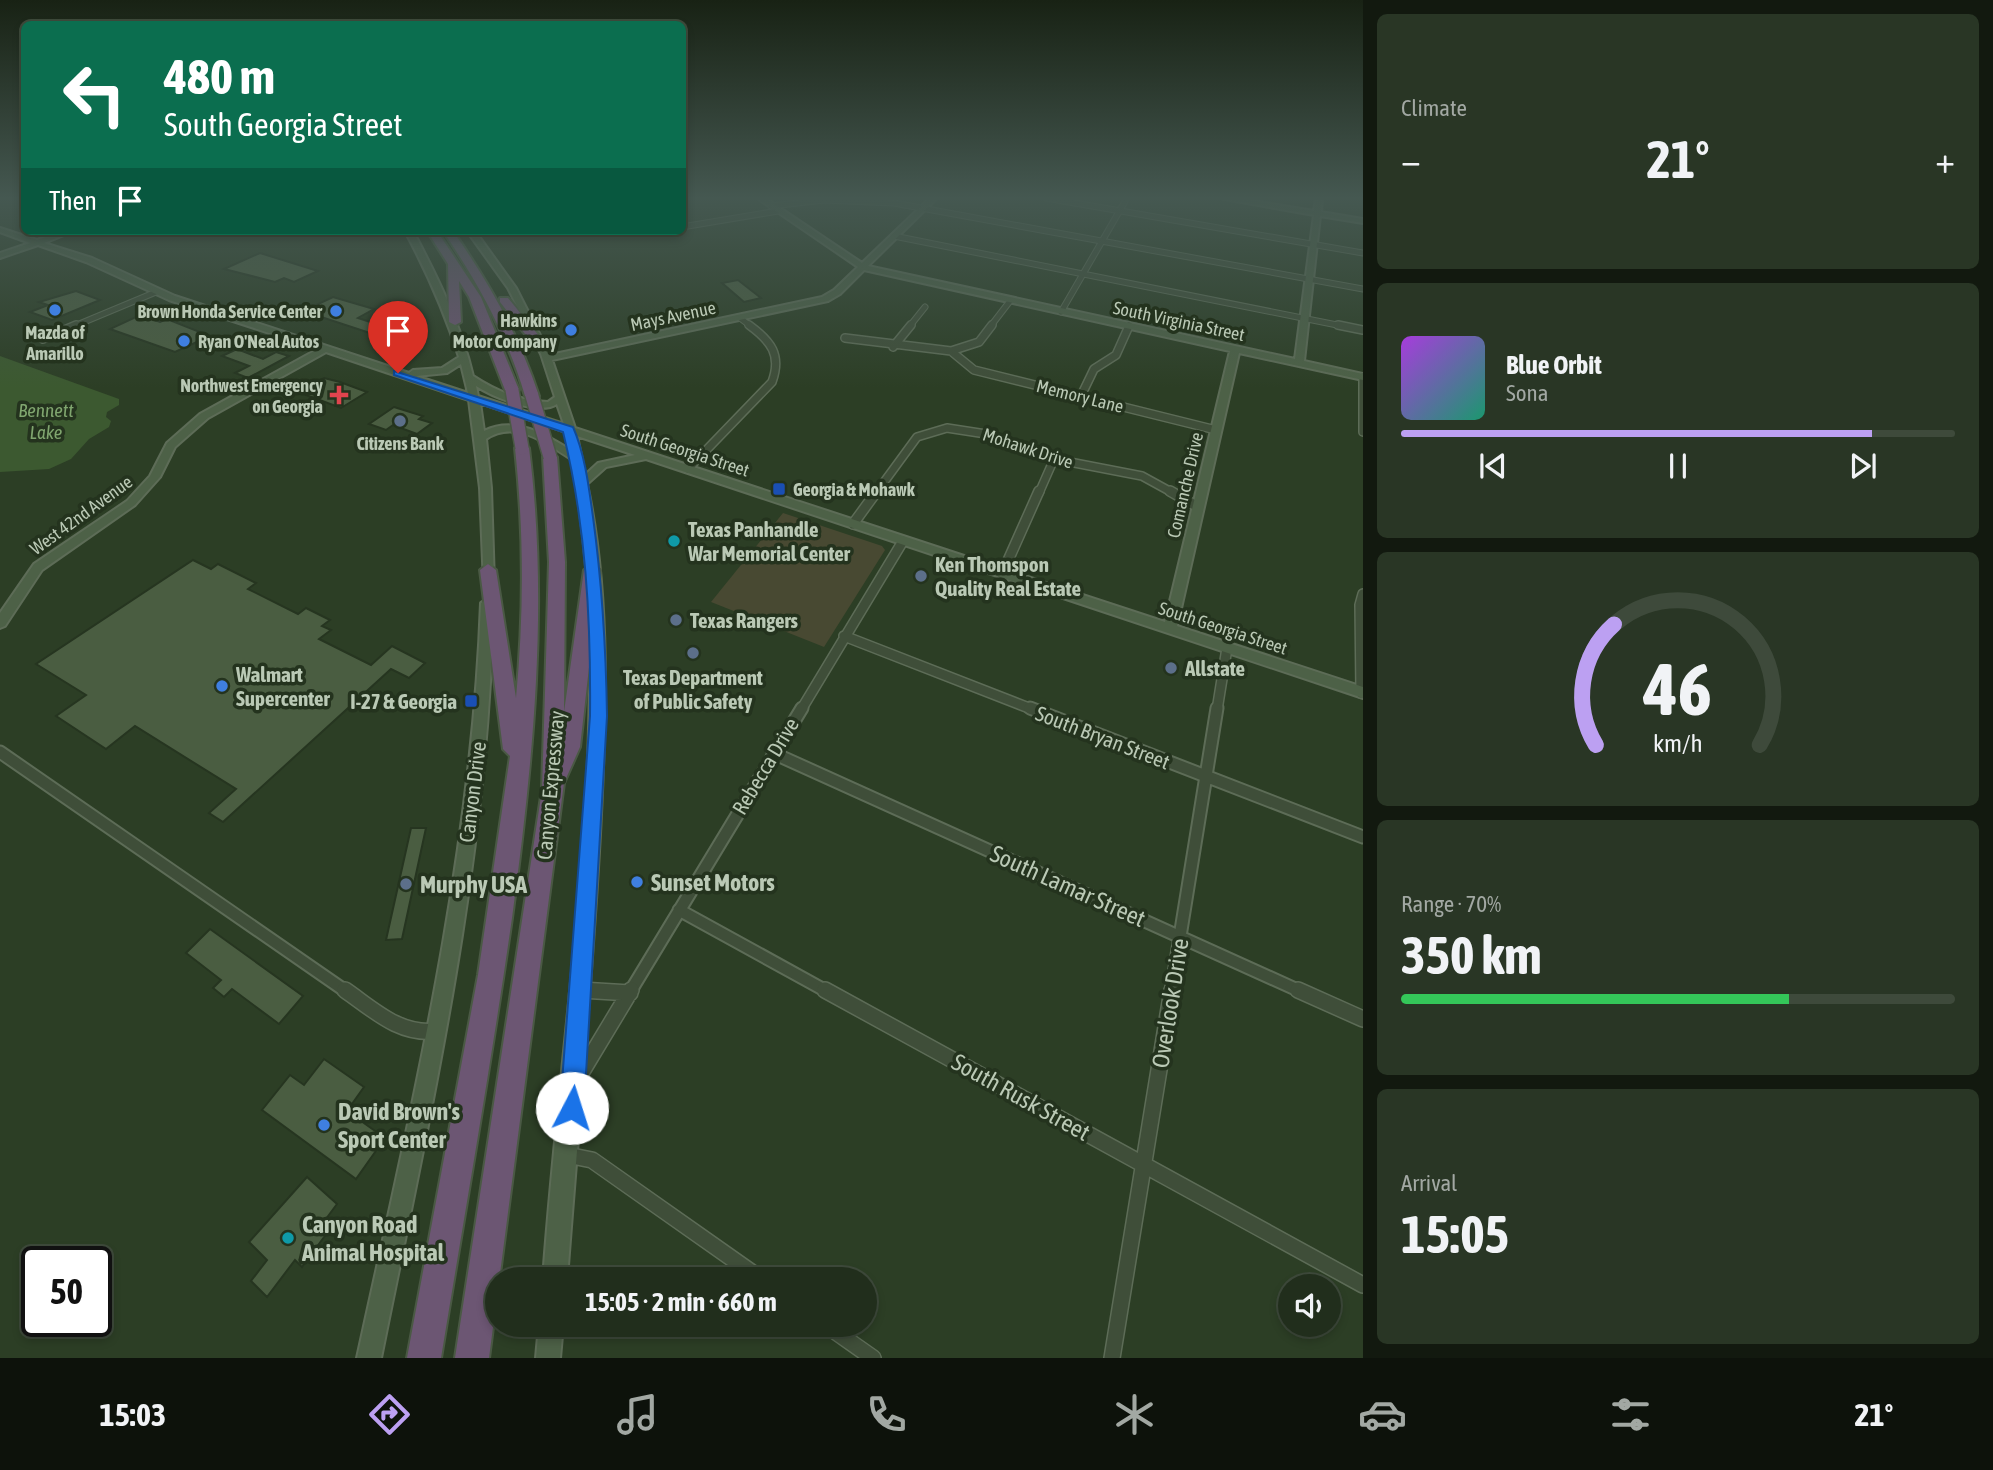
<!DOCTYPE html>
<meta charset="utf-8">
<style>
body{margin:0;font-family:"Asap Condensed",sans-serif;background:#293625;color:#f1f3f6;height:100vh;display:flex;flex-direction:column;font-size:26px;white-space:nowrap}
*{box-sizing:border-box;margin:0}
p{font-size:23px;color:#a2a8a3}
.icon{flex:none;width:38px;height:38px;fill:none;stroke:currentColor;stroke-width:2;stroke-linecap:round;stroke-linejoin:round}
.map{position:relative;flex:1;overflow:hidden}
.drawer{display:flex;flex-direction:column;gap:14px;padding:14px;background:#12190f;width:630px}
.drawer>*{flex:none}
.top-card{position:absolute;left:21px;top:21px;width:665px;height:214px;border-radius:10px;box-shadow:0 4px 10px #0003,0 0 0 2px #3e4a3b;background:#0b6e4f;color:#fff;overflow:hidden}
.tools{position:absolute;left:1278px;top:1274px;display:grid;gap:14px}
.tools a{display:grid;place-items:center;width:63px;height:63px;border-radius:50%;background:#212e1c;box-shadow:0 4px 10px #0003,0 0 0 2px #3e4a3b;font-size:35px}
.speed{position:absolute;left:21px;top:1246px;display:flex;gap:14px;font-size:35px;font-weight:700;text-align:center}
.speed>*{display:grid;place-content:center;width:91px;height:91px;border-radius:50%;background:#212e1c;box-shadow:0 4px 10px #0003,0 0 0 2px #3e4a3b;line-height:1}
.speed .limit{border:4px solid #111;border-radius:10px;background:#fff;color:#111}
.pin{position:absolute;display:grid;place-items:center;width:60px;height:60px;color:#fff;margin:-72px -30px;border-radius:50% 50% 50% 0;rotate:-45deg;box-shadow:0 0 7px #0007}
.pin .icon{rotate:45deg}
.me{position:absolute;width:77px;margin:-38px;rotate:5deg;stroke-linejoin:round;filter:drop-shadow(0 0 5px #0008)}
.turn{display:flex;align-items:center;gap:24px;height:147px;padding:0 28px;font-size:32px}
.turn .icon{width:91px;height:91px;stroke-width:2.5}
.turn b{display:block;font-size:49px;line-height:60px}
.then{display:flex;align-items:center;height:66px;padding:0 28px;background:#0003;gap:14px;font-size:26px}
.big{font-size:52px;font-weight:700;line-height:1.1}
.drawer .tile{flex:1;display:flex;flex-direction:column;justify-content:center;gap:10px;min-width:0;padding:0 24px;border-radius:10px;background:#293625}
.drawer .dial{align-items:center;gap:0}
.dial svg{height:182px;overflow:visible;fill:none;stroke:#3e4a3b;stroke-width:7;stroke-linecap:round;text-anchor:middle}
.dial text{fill:#f1f3f6;stroke:none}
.song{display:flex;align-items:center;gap:21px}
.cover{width:84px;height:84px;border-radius:10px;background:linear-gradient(135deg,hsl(280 70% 55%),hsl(160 70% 35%))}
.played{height:7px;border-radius:4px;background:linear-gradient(90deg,#bca0f2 85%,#3e4a3b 85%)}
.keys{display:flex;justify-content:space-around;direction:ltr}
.heat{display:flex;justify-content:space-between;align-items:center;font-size:38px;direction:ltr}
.charge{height:10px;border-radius:5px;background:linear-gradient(90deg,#34c759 70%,#3e4a3b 0)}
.trip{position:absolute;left:485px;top:1267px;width:392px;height:70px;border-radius:35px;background:#212e1c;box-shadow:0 4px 10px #0003,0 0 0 2px #3e4a3b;font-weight:700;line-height:70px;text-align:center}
.dock{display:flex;height:112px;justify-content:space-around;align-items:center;background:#0d120b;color:#a2a8a3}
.dock .icon{width:49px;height:49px}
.dock .on{color:#bca0f2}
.dock b{font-size:32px;color:#f1f3f6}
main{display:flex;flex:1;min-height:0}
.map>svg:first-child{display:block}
.green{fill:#484932}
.water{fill:#3c5930}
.building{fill:#4a5d41;stroke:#263520;stroke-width:2}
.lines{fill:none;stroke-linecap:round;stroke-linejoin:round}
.street-far4-casing{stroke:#5d6c57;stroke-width:7}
.street-far3-casing{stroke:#5d6c57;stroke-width:10}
.street-far2-casing{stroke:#5d6c57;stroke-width:12}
.street-far1-casing{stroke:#5d6c57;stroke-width:15}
.street-casing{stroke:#5d6c57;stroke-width:18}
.secondary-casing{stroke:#5d6c57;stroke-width:4}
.highway-casing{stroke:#4a5944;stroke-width:4}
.street-far4{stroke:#3f4e39;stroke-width:5}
.street-far3{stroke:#3f4e39;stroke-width:7}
.street-far2{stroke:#3f4e39;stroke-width:9}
.street-far1{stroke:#3f4e39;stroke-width:11}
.street{stroke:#3f4e39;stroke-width:15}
.secondary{fill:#4d6147;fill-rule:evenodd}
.highway{fill:#6c5673;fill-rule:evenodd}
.highway-bridge-casing{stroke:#4a5944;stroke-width:16;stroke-linecap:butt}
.highway-bridge{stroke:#6c5673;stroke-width:13}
.route{fill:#1a73e8;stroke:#114b97;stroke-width:2}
.shop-dot{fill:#3f7fe0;stroke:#24331e;stroke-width:2.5}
.health-dot{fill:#e0444e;stroke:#24331e;stroke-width:2.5}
.service-dot{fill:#5c6f8a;stroke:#24331e;stroke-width:2.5}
.transit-dot{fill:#1a4fb4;stroke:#24331e;stroke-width:2.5}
.culture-dot{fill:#0f9aa8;stroke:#24331e;stroke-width:2.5}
.labels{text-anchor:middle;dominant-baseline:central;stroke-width:7;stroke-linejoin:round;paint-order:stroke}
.far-poi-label{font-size:18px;font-weight:bold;fill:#bac9b5;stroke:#24331e;text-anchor:end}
.far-street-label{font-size:18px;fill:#bac9b5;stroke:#24331e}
.far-water-label{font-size:19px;font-style:italic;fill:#80a66f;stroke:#24331e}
.poi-label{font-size:21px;font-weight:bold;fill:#bac9b5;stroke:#24331e;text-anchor:start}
.street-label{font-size:21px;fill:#bac9b5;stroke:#24331e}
.near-poi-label{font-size:24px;font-weight:bold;fill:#bac9b5;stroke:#24331e;text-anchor:start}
.near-street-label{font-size:24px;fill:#bac9b5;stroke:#24331e}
</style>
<main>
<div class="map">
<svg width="1363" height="1358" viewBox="0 0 1363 1358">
<rect width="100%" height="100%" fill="#2c3e25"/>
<path class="green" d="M783,513L882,546L885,550L824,647L711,602Z"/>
<path class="water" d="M0,356L119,399V405L107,412L106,417L111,421L109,427L89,439L71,459L49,469L0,472Z"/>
<path class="building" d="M260,253L318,271L294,282L284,278L275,282L224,269Z
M738,280L761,298L744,302L722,283Z
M76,291L100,300L52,320L30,312L48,305L39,302Z
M333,297L374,309L358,318L407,334L394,341L303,311Z
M140,315L160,322L167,319L210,336L175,352L110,329Z
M237,349L263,359L276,352L289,356L248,378L235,373L249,366L222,356Z
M324,378L340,382L367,392L341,408L298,392Z
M394,407L423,416L419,419L432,423L417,434L393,425L386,430L369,424Z
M193,560L211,569L218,564L256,583L248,589L298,614L306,608L330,620L322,626L331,630L319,639L371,665L392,646L425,663L409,678L391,669L223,822L209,813L236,789L135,726L106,749L56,716L86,695L36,664Z
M411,828H426L402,939L386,940Z
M210,929L303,996L279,1024L232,989L224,997L213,988L221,980L186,953Z
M324,1059L364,1087L347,1111L385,1138L356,1179L262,1110L290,1075L304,1085Z
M307,1177L337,1204L320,1227L327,1233L302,1267L295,1260L267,1297L251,1281L267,1260L249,1242Z"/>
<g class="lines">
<defs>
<path id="street-far4" d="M1046,198L1363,253
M771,206L824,200L894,203L1363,289
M682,227L778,211
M894,236L1347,327
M1061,312L1127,198
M740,318L752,327
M72,327L156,292
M909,327L925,307
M990,327L1010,301"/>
<path id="street-far3" d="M992,325L979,342L951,351L974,370L1216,430
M1338,325L1363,330
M845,338L951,351
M43,339L76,325
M893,347L911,325
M1363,377V432
M1081,396L1094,369L1116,355L1129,326
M688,469L772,382C782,355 771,341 749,325
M876,493L917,437L947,428L986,434L1054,459L1142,476L1173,493
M1039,493L1054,459"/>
<path id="street-far2" d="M1170,491L1198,507
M853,524L877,491
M1002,574L1039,491
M844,636L1034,710
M1361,693L1360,605L1363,594
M801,710L903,541
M1217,710L1227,648"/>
<path id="street-far1" d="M1030,708L1363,837
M0,752L347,992
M773,753L1302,992
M679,910L828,992
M581,990L608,992
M630,992L802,708
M1171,992L1217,708"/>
<path id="street" d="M345,990C374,1010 399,1035 436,1031
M581,990L630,993
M825,990L1363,1285
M1298,990L1363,1019
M578,1078L631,990
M567,1155L592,1160L761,1279
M826,1325L873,1358
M1112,1358L1172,990"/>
<path id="secondary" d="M757,198H765L862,263L930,198H937L868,266L1295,359L1314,215L1219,198H1236L1314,211L1316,198H1322L1321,212L1363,219V223L1320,216L1304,361L1363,374V380L1239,353L1177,626L1363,687V698L646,459L606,467L587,484C611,596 606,720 600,834C592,982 578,1131 567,1279H543C555,1113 578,948 587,782C592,674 593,566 571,459C546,443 515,419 486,439L491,488L494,583L488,587L484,586L480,488L469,400L326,352L208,418L175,447L160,477L135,505L42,570L5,626L0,628V613L34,564L127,501L150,476L167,443L200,414L318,349L169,300L86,262L38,245L0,258V253L30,243L0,232V228L37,240L63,231H74L44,243L92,258L175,296L409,373L413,370L442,368L459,357C445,313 427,272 405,231H413C438,278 461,325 473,376C496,391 519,401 548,402L555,397L541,354L508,288L467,231H475L516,288L550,355L822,297L834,290L858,267ZM864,270L1230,351L1165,622L575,428L552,360L828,301L840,294ZM461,364L468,393L416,376L447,373ZM476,386C493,397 539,416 557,404L564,424L478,396ZM480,403L566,432L569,449C543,433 514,416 484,431ZM577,436L635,455L598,463L585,475Z
M487,599L493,603C489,858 431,1109 381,1358H357C411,1110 472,858 481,603Z
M539,1325H563L560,1358H536Z"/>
<path id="highway" d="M427,231H437L481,297L519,390L517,393L505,390L469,297L459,281L461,322L455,325L449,322L448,264Z
M443,231H453C489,283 519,335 539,396L537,399L525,396C507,335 478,283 443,231Z
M500,298H508L544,342V348H536L500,302Z
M522,444L529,448C549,605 533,762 512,918C491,1065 465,1211 441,1358H407L478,975L510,756L503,749L480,570L488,564L496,570L516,698C524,615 524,531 515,448Z
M550,453L557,457L565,562L564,712L584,570L592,564L600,570L580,747L564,783L489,1358H455L542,790L549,562L543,457Z"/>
</defs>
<use href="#street-far4" class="street-far4-casing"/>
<use href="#street-far3" class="street-far3-casing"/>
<use href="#street-far2" class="street-far2-casing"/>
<use href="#street-far1" class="street-far1-casing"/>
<use href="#street" class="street-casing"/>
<use href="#secondary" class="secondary-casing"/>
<use href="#highway" class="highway-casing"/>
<use href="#street-far4" class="street-far4"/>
<use href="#street-far3" class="street-far3"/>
<use href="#street-far2" class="street-far2"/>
<use href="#street-far1" class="street-far1"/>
<use href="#street" class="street"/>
<use href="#secondary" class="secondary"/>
<use href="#highway" class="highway"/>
<defs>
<path id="highway-bridge" d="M512,390L522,448
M532,396L550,457"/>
</defs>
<use href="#highway-bridge" class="highway-bridge-casing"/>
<use href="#highway-bridge" class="highway-bridge"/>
</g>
<linearGradient id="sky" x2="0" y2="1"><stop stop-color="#182214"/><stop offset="0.51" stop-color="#455851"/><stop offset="1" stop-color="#455851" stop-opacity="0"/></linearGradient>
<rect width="1363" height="388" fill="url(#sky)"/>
<path class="route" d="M394,371L573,427C585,454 589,488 593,517C602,583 606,649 607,716L584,1108L580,1116L572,1119L564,1116L560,1108L590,716C591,620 586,525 563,432L394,375Z"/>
<g class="shop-dot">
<circle cx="55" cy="310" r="7"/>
<circle cx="336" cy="311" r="7"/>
<circle cx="571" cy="330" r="7"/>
<circle cx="184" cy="341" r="7"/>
<circle cx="222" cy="686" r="7"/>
<circle cx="637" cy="882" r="7"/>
<circle cx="324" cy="1125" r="7"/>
</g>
<path class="health-dot" d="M335.5 384.5h7v7h7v7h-7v7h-7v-7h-7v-7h7z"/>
<g class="service-dot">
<circle cx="400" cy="421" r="7"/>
<circle cx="921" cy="576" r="7"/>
<circle cx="676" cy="620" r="7"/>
<circle cx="693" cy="653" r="7"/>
<circle cx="1171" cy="668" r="7"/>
<circle cx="406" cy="884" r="7"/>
</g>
<g class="transit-dot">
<rect x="772" y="482" width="14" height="14" rx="3.5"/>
<rect x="464" y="694" width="14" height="14" rx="3.5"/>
</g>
<g class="culture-dot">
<circle cx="674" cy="541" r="7"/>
<circle cx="288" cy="1238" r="7"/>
</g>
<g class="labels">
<g class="far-poi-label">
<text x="322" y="311">Brown Honda Service Center</text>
<text x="557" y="320">Hawkins<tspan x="557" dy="21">Motor Company</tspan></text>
<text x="55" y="332" text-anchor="middle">Mazda of<tspan x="55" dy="21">Amarillo</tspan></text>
<text x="198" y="341" text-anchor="start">Ryan O'Neal Autos</text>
<text x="323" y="385">Northwest Emergency<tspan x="323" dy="21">on Georgia</tspan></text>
<text x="400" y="443" text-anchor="middle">Citizens Bank</text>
<text x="793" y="489" text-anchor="start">Georgia &amp; Mohawk</text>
</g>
<g class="far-street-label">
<text transform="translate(673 316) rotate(-12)">Mays Avenue</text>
<text transform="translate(1179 321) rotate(12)">South Virginia Street</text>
<text transform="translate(1080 396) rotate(14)">Memory Lane</text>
<text transform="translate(1028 448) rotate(18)">Mohawk Drive</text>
<text transform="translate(685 450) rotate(18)">South Georgia Street</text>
<text transform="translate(1185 485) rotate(-77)">Comanche Drive</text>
<text transform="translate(81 515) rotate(-36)">West 42nd Avenue</text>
<text transform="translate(1223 628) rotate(18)">South Georgia Street</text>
</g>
<g class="far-water-label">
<text x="46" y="410">Bennett<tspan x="46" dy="22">Lake</tspan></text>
</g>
<g class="poi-label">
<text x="688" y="529">Texas Panhandle<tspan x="688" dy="24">War Memorial Center</tspan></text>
<text x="935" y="564">Ken Thomspon<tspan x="935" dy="24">Quality Real Estate</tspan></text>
<text x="690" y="620">Texas Rangers</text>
<text x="1185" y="668">Allstate</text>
<text x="236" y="674">Walmart<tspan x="236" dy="24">Supercenter</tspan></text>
<text x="693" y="677" text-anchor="middle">Texas Department<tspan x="693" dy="24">of Public Safety</tspan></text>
<text x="457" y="701" text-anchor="end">I-27 &amp; Georgia</text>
</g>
<g class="street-label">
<text transform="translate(1103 737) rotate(21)">South Bryan Street</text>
<text transform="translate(765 766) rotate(-59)">Rebecca Drive</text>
<text transform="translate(550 785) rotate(-85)">Canyon Expressway</text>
<text transform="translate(472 792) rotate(-83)">Canyon Drive</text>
</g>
<g class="near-poi-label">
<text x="651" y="882">Sunset Motors</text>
<text x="420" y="884">Murphy USA</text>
<text x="338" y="1111">David Brown's<tspan x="338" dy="28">Sport Center</tspan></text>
<text x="302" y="1224">Canyon Road<tspan x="302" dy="28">Animal Hospital</tspan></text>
</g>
<g class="near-street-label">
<text transform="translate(1068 886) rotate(24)">South Lamar Street</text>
<text transform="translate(1170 1003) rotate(-81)">Overlook Drive</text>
<text transform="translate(1021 1097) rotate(29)">South Rusk Street</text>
</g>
</g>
</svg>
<div class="tools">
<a><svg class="icon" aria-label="sound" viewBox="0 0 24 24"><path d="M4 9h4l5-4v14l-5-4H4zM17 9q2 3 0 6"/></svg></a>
</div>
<div class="speed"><div class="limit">50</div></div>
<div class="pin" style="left:398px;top:373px;background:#d93025"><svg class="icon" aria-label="arrive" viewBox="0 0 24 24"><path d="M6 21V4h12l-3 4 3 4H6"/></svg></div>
<svg class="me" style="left:572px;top:1108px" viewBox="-20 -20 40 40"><circle r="19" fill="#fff"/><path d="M0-13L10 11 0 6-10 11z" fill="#1a73e8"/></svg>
<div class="trip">15:05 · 2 min · 660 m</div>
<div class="top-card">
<div class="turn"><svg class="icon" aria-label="left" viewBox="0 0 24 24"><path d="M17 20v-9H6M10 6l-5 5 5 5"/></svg><div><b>480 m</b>South Georgia Street</div></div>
<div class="then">Then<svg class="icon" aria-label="arrive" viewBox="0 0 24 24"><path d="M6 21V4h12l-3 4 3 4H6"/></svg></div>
</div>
</div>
<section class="drawer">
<div class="tile"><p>Climate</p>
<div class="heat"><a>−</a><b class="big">21°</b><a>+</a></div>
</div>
<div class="tile">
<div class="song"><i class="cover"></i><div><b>Blue Orbit</b><p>Sona</p></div></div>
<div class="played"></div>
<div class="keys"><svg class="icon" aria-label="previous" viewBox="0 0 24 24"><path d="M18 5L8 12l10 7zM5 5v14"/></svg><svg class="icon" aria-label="pause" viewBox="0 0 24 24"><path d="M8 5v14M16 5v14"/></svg><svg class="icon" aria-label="next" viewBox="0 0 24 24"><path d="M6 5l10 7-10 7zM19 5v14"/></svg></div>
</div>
<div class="tile dial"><svg viewBox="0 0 100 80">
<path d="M14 69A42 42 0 1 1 86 69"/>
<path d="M14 69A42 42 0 0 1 22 16" stroke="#bca0f2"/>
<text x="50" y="56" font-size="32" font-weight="700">46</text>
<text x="50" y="72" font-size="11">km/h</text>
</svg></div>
<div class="tile"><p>Range · 70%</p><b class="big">350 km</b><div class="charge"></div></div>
<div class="tile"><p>Arrival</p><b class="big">15:05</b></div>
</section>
</main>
<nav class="dock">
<b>15:03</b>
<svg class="icon on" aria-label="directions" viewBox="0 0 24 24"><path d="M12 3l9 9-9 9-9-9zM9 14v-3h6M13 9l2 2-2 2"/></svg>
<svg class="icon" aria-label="music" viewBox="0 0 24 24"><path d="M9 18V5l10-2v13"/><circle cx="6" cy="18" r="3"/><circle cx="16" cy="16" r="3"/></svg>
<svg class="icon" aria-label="phone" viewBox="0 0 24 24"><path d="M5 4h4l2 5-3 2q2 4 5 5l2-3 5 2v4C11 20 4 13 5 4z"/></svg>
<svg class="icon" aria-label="climate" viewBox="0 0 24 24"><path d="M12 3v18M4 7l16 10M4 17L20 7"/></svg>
<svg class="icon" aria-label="car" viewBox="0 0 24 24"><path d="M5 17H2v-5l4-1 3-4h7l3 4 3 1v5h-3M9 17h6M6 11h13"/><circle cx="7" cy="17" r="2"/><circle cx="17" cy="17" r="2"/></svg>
<svg class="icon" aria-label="filters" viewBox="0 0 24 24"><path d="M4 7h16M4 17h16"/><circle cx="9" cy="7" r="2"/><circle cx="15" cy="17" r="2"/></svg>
<b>21°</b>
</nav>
